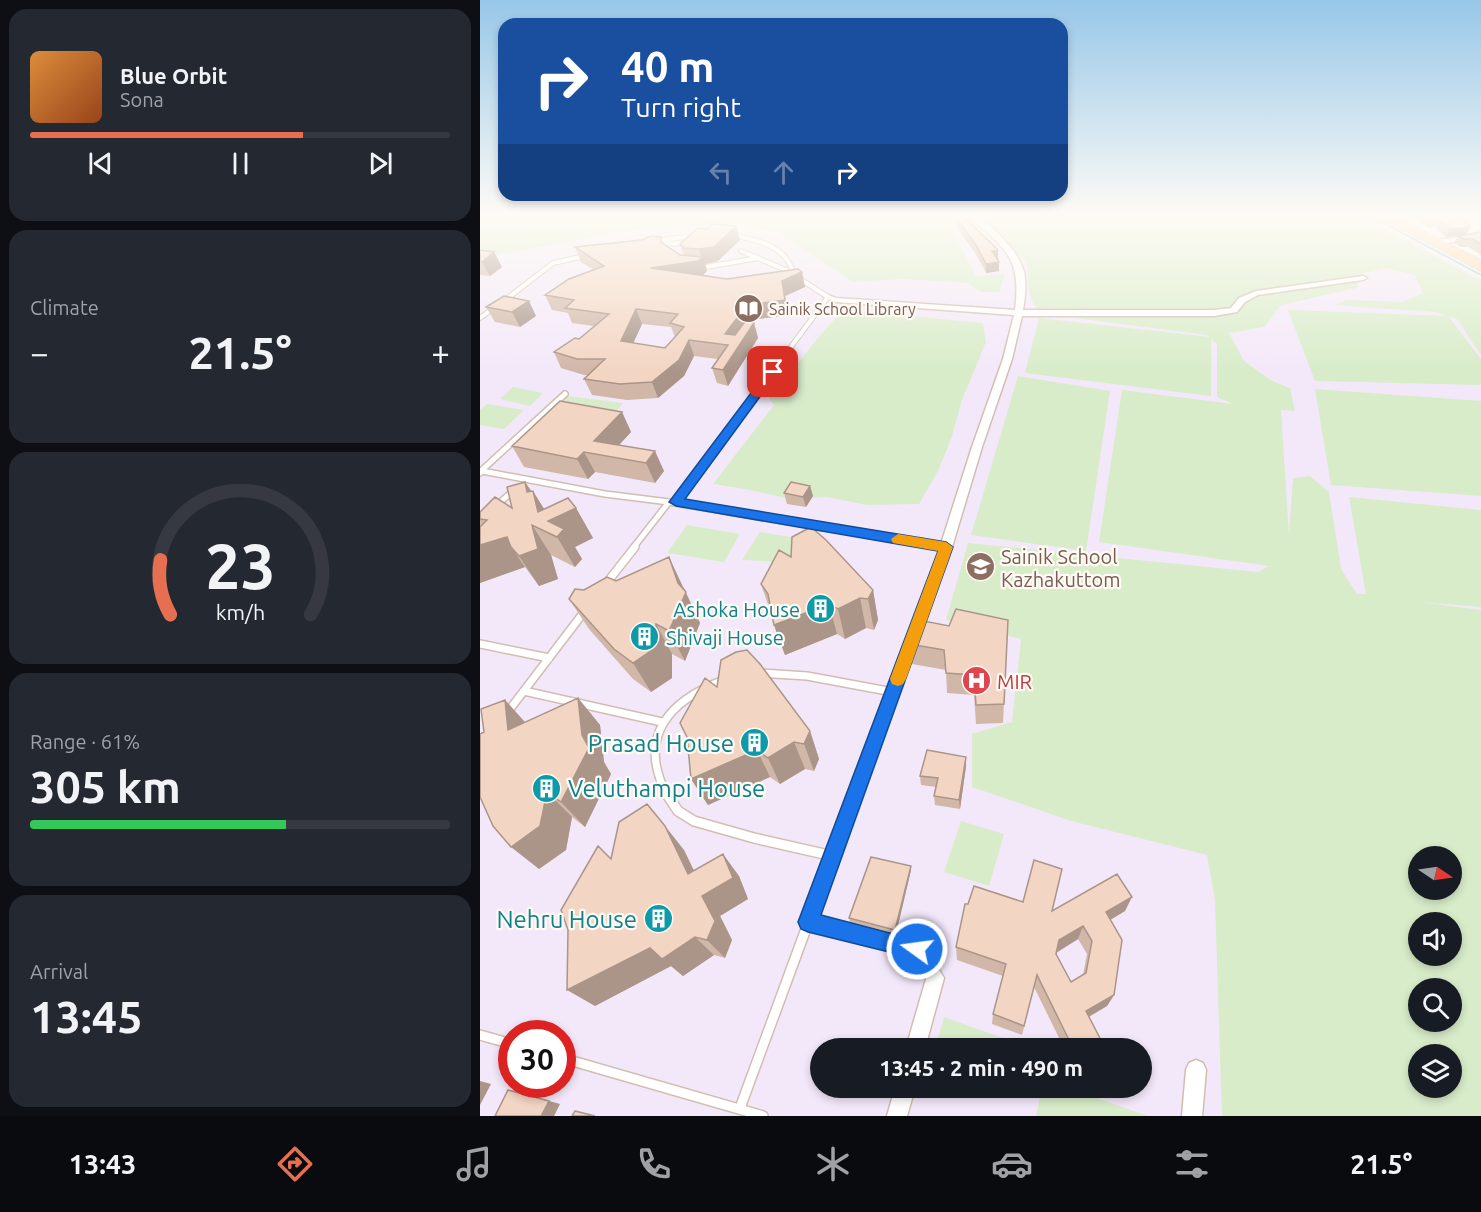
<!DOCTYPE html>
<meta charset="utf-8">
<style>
body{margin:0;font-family:Ubuntu,sans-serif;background:#242831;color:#f1f3f6;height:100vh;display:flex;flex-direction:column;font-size:22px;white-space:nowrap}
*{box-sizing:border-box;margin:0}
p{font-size:20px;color:#9ea1a6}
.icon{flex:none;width:33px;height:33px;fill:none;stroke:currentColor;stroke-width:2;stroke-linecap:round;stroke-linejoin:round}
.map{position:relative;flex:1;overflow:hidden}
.drawer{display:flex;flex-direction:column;gap:9px;padding:9px;background:#0d0f14;width:480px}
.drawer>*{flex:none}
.guide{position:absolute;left:18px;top:18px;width:570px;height:183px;border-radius:18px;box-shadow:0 3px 9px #0003;background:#1a4fa0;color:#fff;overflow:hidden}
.needle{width:39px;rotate:103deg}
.tools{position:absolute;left:928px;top:846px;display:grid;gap:12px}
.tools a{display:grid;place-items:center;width:54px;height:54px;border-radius:50%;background:#171b24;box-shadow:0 3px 9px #0003;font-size:30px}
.speed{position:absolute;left:18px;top:1020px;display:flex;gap:12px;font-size:30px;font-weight:700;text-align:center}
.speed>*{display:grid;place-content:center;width:78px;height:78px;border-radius:50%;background:#171b24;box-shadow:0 3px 9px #0003;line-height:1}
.speed .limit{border:9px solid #d22;background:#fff;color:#111}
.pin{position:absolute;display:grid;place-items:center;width:51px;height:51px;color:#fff;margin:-26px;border-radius:12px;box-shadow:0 3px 9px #0006}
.me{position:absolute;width:66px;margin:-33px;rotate:284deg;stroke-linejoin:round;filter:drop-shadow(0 0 4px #0008)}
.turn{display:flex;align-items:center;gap:21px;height:126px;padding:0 24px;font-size:27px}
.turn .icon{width:78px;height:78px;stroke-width:2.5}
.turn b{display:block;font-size:42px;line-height:51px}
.lanes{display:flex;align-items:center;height:57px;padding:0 24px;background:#0003;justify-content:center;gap:30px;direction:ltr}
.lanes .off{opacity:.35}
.big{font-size:45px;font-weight:700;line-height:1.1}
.drawer .tile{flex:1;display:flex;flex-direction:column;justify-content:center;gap:9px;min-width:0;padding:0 21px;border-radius:18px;background:#242831}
.drawer .dial{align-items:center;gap:0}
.dial svg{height:156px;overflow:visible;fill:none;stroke:#363941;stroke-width:7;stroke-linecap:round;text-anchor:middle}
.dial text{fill:#f1f3f6;stroke:none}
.song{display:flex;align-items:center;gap:18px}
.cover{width:72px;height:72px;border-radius:9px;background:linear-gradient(135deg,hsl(30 70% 55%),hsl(20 70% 35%))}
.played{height:6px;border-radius:3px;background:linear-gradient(90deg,#e76f51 65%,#363941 65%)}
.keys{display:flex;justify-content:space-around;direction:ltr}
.heat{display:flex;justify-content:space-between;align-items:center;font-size:33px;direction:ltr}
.charge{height:9px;border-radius:4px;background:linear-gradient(90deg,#34c759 61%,#363941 0)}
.trip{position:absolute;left:330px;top:1038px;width:342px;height:60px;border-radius:30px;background:#171b24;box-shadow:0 3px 9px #0003;font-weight:700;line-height:60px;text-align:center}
.menu{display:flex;height:96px;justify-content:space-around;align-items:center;background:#090b0e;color:#9ea1a6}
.menu .icon{width:42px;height:42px}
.menu .active{color:#e76f51}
.menu b{font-size:27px;color:#f1f3f6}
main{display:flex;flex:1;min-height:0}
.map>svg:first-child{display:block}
.education{fill:#f3e8fa;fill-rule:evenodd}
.green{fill:#d8ecc9;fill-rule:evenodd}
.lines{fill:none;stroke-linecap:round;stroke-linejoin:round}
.stream{stroke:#a5d3da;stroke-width:2}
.lane-far3-casing{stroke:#d1beb0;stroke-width:6}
.lane-far2-casing{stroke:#d1beb0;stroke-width:8}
.lane-far1-casing{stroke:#d1beb0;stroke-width:10}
.lane-casing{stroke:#d1beb0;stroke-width:12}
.street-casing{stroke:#d1beb0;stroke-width:3}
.primary-casing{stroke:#dad1cd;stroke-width:2}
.lane-far3{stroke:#fff;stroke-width:4}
.lane-far2{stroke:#fff;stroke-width:5}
.lane-far1{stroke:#fff;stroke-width:7}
.lane{stroke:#fff;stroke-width:9}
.street{fill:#fff;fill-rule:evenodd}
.primary{fill:#fbd9a5;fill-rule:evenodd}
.wall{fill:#d1b7a8;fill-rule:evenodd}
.shaded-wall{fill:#aa9588}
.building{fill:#f3d5c3;stroke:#aa9588;stroke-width:1.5;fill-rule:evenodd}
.route{fill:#1a73e8;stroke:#114b97;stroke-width:1.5}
.slow{fill:#f59e0b}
.labels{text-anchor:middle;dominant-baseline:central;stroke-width:4.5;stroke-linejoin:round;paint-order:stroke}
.far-education-label{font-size:16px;fill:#785e54;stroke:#fffaf3;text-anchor:start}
.education-label{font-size:20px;fill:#785e54;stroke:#fffaf3;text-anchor:start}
.culture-label{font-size:20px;fill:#0d838f;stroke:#fffaf3;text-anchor:end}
.health-label{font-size:20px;fill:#be3a42;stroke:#fffaf3;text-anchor:start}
.near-culture-label{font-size:24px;fill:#0d838f;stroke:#fffaf3;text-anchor:end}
</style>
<main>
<section class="drawer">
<div class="tile">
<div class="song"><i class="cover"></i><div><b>Blue Orbit</b><p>Sona</p></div></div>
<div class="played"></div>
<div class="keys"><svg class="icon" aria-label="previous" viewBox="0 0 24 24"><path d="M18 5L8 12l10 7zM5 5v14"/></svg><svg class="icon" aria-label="pause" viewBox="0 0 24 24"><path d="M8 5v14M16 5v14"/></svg><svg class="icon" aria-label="next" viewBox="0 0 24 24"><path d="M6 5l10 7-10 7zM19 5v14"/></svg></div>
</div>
<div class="tile"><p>Climate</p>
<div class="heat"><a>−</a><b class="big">21.5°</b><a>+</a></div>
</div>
<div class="tile dial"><svg viewBox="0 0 100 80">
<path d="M14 69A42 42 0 1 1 86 69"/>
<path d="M14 69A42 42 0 0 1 9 41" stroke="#e76f51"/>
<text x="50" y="56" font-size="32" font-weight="700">23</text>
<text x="50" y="72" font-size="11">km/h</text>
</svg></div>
<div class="tile"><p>Range · 61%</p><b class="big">305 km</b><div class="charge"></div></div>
<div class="tile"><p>Arrival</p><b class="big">13:45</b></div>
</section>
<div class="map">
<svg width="1001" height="1116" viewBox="0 0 1001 1116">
<rect width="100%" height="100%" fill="#fdf6ec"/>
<path class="education" d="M0,214H882L1001,278V1116H0ZM939,856H972V890H939ZM939,922H972V956H939ZM939,988H972V1022H939ZM32,1034H82V1084H32ZM340,1048H662V1088H340ZM939,1054H972V1088H939Z"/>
<path class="green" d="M38,214H476L493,225L473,233L496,276L525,274L519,292H501L488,283L422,279L373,282L298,232L258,225H180L22,254L0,263V219Z
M497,214H876L1001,281V355L977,319L969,317L1001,359V385L835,381L808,310L967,316L956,312L855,305L867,300L922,302L943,293L935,275L905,268L881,274L877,288L801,305L784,327L749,333L764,361L792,381L810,388L815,411L801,410L809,535L813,478L830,476L849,492L861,569L877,594H886L869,497L1001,510V607L939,602L1001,610V1116H742L735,900L727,855L591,821L492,787V734L532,722L541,639L466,620L488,543L778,572L789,566L619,542L642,390L753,404L737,397V344L731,339V396L545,373L559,318L730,337L727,335L579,316L558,310L550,297L547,263ZM939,856H972V890H939ZM939,922H972V956H939ZM939,988H972V1022H939ZM939,1054H972V1088H939Z
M364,310L503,323L506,342L482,400L472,436L458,471L439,504L387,505L347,497L310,499L265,489L233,484L294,405L289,398C315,370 336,336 364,310Z
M538,376L630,391L606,551L491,535Z
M33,387L63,393L50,406L20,399Z
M835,389L1001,401V496L851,485Z
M88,396L143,403L129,421L74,414Z
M7,404L44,410L24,429L0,425V410Z
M207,525L260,534L244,562L187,553Z
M280,532L334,541L323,563L262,560Z
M481,821L524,834L509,886L464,872Z
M464,1017L537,1043L536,1048H455Z
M562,1088H588L668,1116H556Z"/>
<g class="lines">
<path class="stream" d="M887,214L1001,275"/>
<defs>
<path id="lane-far3" d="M252,235C277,240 305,245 313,272
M174,241L218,235
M176,244L208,243
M261,251L306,270L348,297L302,359
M220,268L278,258
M24,301L73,263L105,256
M0,318L15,307"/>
<path id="lane-far2" d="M295,369L303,358
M1,471L85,394
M0,473L2,471L125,494L189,502
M196,502L289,377
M16,506L33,491
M153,548L189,502L466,548"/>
<path id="lane-far1" d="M125,585L155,547
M437,626L466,547H464
M0,644L69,658
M280,673L327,676L413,692
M44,691L182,722
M27,713L104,612
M187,795C156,736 190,700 244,680
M375,795L432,641"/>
<path id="lane" d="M186,793L198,811L214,821L274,838L353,856
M0,1035L32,1044
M82,1058L283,1116
M260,1108L376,793"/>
<path id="street" d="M487,214H495C513,228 538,249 544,272C547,285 545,298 543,310H734L751,308L759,298L776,291L883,276L887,278L883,280L778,295L765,302L757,312L734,316H542L532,359L502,447L472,547L466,551L460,547L492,447L523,359L534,315L355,302L344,297L348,295L356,298L535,310C542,254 523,249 487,214Z
M1001,232V237L996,239L958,244L954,242L958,240L994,235Z
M328,913L443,943L464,978L445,1048H426L446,979L431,956L322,928L319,922L322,916Z
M716,1060L723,1063L726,1070L722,1116H702L706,1070L709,1063Z
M415,1088H435L427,1116H407Z"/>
<path id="primary" d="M894,214H908L1001,260V271Z"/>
</defs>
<use href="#lane-far3" class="lane-far3-casing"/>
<use href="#lane-far2" class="lane-far2-casing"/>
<use href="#lane-far1" class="lane-far1-casing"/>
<use href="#lane" class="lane-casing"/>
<use href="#street" class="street-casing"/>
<use href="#primary" class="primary-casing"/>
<use href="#lane-far3" class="lane-far3"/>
<use href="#lane-far2" class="lane-far2"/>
<use href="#lane-far1" class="lane-far1"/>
<use href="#lane" class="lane"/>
<use href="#street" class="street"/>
<use href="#primary" class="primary"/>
</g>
<path class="wall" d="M931,214H979L990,227L987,234L966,237L955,227L948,228Z
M476,218L518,259H517L519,262V271L506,273L496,254L476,227Z
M1001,232V255L989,247H980L974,243L978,236Z
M181,237L183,243L200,255L204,256L200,244L260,240L238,261L225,264L227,271L223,275L247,279L322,272L325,287L305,296L308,315L271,320L270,321L274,323L278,338L248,386L237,383L232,368L238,359L214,356L204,376L178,398L147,400L112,395L104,379L109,375H104L81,368L74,352L99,339L114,326L92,323L88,313L72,310L65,295L114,270L101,262L95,247ZM162,324L191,327L195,337L185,348L153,343Z
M0,250L14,252L22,267L10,276L0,275Z
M6,307L56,316L40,327L15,322Z
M313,374L300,395L286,393L284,383Z
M142,412L151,432L139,445L184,471L175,483L115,472L108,479L44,467L32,446Z
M45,482L64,509L96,508L113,538L95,547L102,559L95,567L71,555L78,579L59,586L45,567L0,583V512L32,508Z
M330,486L333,496L326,507L307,504L304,493Z
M311,557L393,590L398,620L394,630L386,628L365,639L357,634L305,655L294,625L292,616L281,584Z
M136,581L204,588L220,623L205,661L192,654V678L171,692L153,679L109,629L89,599L104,590Z
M528,620L523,723L496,724L494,695L467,693L466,670L432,664L429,644L469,626Z
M237,687L330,731L339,759L334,771L325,769L300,784L290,777L228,805L211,779Z
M98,698L120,725L124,762L131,774L105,827L92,817L86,850L59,869L4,732L25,700L45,722Z
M486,757V766L480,809L455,805L454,796L456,787L441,785L440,776Z
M204,850L214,871L259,876L268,899L240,916L252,940L245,958L234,955L203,976L191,966L115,1006L131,859Z
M431,866V870L416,934L370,922L369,918Z
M488,904L572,911H645L630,920L634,995L627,1006L609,1017L625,1048H584L554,987L542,1035L512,1024L513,1014L523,976L477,960L476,947ZM598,939L607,954L603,975L591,982L576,954L577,952Z"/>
<path class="shaded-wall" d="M256,226L260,240L238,261L225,264L227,271L222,276L171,268L221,258L219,249Z
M990,227L987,234L966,237L970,229Z
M518,250V259L512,260V251Z
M14,252L22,267L10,276L2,262Z
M519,262V271L506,273V264Z
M322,272L325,287L305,296L308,315L271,320L249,349L245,334L267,305L302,281Z
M49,301L56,316L40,327L32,312Z
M156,309L162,324L147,357L141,341Z
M274,323L278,338L248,386L243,370Z
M209,340L214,356L204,376L178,398L172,382Z
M311,364L313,374L300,395L298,385Z
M142,412L151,432L129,456L114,441Z
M175,451L184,471L175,483L166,463Z
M104,452L115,472L108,479L97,459Z
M45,482L55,497L53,491L71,520L96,508L113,538L95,547L102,559L95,567L77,537L73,535L47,492Z
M330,486L333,496L326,507L323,497Z
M52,525L71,555L78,579L59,586L39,556L31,547L45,567L0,583V545Z
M189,557L220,623L205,661L189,631L198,583Z
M393,590L398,620L394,630L388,599Z
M380,598L386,628L365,639L358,609Z
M349,604L357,634L305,655L294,625Z
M176,624L192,654V678L171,692L153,663Z
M98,698L120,725L124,762L131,774L105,827L81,802L102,735Z
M25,700L50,728L28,730Z
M330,731L339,759L334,771L324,744Z
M314,742L325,769L300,784L288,758Z
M277,750L290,777L228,805L211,779Z
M486,757V766L480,809L479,800Z
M67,792L92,817L86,850L59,869L31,847Z
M185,826L204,850L225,894L243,854L259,876L268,899L240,916L252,940L245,958L227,940L208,874Z
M431,866V870L416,934L415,930Z
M652,897L645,911L620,926L626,912Z
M603,926L598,939L576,953L579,940Z
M215,937L234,955L203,976L191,966L115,1006L87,990L170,948Z
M634,995L627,1006L601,1021L606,1011Z
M0,1081L11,1084L0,1105Z
M69,1101L80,1104L74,1116H61Z"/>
<path class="building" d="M481,214L518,250L512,251L519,262L506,264L496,245L476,218Z
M943,214H979L990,227L970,229L958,220H951Z
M232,224L256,226L234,247L219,249L204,248L200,244L218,228L227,229Z
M1001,232V244L993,239H984L978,236Z
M171,236L181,237V242L200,255L223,257L218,261L171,268L247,279L318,269L322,272L302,281L305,300L267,305L245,334L255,335L267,319L274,323L243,370L232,368L248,345L209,340L199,360L172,382L140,384L104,379L125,359H97L74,352L95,338L99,339L129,314L85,308L94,300L65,295L89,279L124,266L95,247L162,240ZM156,309L198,314L190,323L204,327L185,348L141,341Z
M0,250L14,252L2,262L0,261Z
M24,296L49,301L32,312L6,307Z
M299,363L311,364L298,385L284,383Z
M80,401L142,412L114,441L175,451L166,463L104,452L97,459L32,446Z
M45,482L47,492L53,491L58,512L88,498L96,508L68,521L84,529L77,537L52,525L58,549L39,556L31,547L27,537L0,545V527L7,520L0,519V512L15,497L32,508L27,487Z
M311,482L330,486L323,497L304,493Z
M331,527L346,540L393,590L388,599L380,598L358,609L349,604L294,625L288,594L281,584L299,550L311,557L312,537Z
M189,557L198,583L206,592L189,631L176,624L175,648L153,663L134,649L89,599L95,589L104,590L127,577L136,581Z
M476,609L528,620L524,704L496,705L494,675L466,673L464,650L429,644L439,620L469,626Z
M267,650L280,664L330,731L324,744L314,742L288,758L277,750L211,779L207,737L200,723L225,678L237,687L241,660L256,652Z
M98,698L102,735L109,748L81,802L67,792L60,826L31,847L13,826L0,797V734L4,732L1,709L25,700L28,730Z
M447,750L486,757L479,800L454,796L458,778L440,776Z
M167,804L185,826L208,874L243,854L253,878L222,896L235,921L227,940L215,937L182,959L170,948L87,990L88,930L81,910L118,846L131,859L139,822Z
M391,857L431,866L415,930L369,918Z
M554,860L582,869L572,911L637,874L652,897L626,912L642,940L634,995L606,1011L625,1048H593L557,975L544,1026L513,1014L526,964L476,947L485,904H488L494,886L543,902ZM603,926L612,941L606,973L591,982L576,954L579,940Z
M28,1090L69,1101L61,1116H15Z
M95,1111L115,1116H92Z"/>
<linearGradient id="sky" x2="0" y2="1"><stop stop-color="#97c7e8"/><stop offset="0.58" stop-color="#fefbf6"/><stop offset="1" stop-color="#fefbf6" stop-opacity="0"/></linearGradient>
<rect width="1001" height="371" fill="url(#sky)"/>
<path class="route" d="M289,369L298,372L205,499L466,542L473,547L341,915L444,942L447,949L444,956L437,959L328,932L321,929L318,922L458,551L196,506L189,502Z"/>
<path class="slow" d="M418,534L466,542L473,547L426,679L423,684L418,686L412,684L410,679L458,551L413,543L411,539Z"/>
<defs>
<symbol id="library-disc" viewBox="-11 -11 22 22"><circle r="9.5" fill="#8d6e63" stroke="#fffaf3"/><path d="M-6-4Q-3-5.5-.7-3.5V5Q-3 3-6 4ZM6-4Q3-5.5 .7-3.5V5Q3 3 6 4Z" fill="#fff"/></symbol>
<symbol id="school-disc" viewBox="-11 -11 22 22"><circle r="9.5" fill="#8d6e63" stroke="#fffaf3"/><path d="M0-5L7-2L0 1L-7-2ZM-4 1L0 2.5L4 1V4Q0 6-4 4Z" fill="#fff"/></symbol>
<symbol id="building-disc" viewBox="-11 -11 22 22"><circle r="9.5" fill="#0f9aa8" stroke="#fffaf3"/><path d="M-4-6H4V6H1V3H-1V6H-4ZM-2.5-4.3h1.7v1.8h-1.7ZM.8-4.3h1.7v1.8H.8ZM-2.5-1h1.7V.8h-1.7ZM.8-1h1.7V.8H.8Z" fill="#fff"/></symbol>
<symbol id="hospital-disc" viewBox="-11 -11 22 22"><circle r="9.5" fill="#e0444e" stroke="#fffaf3"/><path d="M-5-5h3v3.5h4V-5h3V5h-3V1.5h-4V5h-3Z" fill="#fff"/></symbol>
</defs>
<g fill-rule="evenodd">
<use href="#library-disc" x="252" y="292" width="33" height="33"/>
<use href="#school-disc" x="484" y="550" width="33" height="33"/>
<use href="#building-disc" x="324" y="592" width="33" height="33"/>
<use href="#building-disc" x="148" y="620" width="33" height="33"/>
<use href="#hospital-disc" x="480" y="664" width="33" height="33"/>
<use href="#building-disc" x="258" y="726" width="33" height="33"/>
<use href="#building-disc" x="50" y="772" width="33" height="33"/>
<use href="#building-disc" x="162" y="902" width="33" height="33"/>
</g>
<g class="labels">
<g class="far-education-label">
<text x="289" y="309">Sainik School Library</text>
</g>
<g class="education-label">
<text x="521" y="556">Sainik School<tspan x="521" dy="23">Kazhakuttom</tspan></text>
</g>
<g class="culture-label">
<text x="320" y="609">Ashoka House</text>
<text x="186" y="637" text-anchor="start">Shivaji House</text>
</g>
<g class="health-label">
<text x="517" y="681">MIR</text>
</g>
<g class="near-culture-label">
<text x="254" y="743">Prasad House</text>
<text x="88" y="788" text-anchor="start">Veluthampi House</text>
<text x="157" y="919">Nehru House</text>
</g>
</g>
</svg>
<div class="tools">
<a><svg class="needle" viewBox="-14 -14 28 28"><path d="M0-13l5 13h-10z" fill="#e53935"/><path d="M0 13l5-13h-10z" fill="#9ea1a6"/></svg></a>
<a><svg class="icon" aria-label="sound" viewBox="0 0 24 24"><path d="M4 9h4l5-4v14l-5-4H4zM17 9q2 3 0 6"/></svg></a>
<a><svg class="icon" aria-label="search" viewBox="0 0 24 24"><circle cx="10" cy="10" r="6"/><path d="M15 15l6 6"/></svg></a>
<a><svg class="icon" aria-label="layers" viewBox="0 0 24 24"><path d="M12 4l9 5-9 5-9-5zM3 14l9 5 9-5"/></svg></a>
</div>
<div class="speed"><div class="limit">30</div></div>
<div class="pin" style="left:293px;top:372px;background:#d93025"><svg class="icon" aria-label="arrive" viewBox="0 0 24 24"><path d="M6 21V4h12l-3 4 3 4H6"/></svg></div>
<svg class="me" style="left:437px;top:949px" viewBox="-20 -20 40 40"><circle r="17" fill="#1a73e8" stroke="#fff" stroke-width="3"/><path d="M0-11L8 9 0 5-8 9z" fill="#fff"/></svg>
<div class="trip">13:45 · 2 min · 490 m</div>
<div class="guide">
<div class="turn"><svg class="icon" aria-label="right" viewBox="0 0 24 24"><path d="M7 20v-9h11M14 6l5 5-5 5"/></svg><div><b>40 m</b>Turn right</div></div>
<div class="lanes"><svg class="icon off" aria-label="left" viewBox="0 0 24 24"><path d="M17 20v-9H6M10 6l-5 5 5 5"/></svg><svg class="icon off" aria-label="ahead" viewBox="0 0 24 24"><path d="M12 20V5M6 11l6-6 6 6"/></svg><svg class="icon" aria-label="right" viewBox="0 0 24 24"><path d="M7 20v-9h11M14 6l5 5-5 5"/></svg></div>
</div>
</div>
</main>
<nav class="menu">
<b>13:43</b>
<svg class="icon active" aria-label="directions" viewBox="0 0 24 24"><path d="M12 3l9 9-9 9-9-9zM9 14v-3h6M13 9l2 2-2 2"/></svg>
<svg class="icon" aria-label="music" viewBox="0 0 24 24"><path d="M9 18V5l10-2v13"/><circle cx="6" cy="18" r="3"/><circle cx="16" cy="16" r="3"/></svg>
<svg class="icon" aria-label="phone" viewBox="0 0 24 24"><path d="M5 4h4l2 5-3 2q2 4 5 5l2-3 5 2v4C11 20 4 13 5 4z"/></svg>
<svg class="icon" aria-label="climate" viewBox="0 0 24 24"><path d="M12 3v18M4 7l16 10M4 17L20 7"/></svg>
<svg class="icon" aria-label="car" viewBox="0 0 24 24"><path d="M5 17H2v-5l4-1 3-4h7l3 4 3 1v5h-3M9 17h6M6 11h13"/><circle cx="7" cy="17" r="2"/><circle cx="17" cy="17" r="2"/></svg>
<svg class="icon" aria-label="filters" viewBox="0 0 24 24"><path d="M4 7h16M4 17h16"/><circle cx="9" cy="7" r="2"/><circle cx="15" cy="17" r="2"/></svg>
<b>21.5°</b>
</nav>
